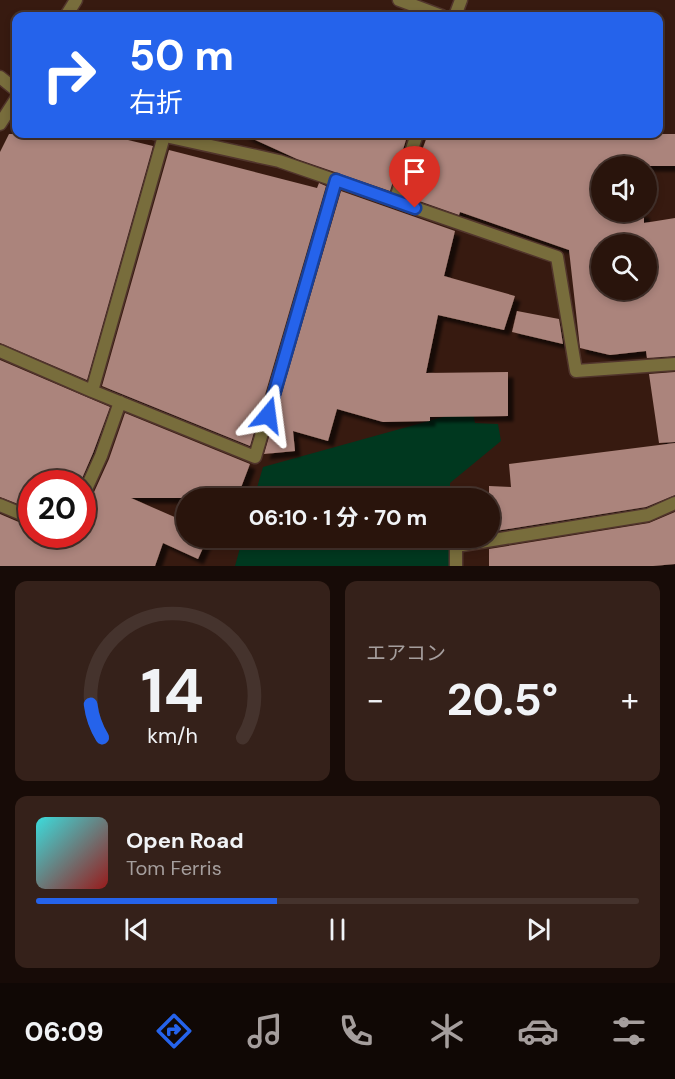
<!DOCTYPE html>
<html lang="ja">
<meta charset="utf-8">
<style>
body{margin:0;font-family:"DM Sans","Noto Sans JP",sans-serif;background:#35211a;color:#f1f3f6;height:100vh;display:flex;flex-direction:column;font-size:22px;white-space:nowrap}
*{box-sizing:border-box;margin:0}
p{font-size:20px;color:#a59e9d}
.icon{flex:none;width:33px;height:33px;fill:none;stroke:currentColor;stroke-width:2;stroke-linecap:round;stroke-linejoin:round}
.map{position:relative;height:566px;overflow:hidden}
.panel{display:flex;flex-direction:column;gap:15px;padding:15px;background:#170b07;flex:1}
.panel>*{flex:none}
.top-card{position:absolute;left:12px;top:12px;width:651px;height:126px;border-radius:12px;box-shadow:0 3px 9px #0003,0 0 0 2px #45332d;background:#2563eb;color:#fff;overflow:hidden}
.controls{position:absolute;left:591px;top:156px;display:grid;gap:12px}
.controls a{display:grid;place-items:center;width:66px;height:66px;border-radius:50%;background:#29140c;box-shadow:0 3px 9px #0003,0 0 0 2px #45332d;font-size:30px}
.speed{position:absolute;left:18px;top:470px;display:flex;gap:12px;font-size:30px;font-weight:700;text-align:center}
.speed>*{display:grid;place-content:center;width:78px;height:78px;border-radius:50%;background:#29140c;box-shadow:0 3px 9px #0003,0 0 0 2px #45332d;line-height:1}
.speed .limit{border:9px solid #d22;background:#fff;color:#111}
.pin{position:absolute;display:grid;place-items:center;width:51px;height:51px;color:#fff;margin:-62px -26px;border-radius:50% 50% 50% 0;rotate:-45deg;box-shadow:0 0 6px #0007}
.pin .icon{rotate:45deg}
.me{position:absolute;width:66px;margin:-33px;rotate:16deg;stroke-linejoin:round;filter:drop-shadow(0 0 4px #0008)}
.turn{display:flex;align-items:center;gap:21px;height:126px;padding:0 18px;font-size:27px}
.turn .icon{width:78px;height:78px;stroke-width:2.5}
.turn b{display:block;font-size:42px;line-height:51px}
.big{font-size:45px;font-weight:700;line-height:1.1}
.panel .widget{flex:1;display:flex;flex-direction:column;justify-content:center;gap:9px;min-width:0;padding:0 21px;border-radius:12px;background:#35211a}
.panel .dial{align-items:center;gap:0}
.dial svg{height:156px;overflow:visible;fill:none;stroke:#45332d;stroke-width:7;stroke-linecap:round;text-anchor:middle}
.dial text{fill:#f1f3f6;stroke:none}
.song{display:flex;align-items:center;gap:18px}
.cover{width:72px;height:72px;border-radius:9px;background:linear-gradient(135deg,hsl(180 70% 55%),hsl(0 70% 35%))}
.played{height:6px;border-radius:3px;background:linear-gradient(90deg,#2563eb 40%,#45332d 40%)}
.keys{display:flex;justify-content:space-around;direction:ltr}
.heat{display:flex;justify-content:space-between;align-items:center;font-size:33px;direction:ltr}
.panel .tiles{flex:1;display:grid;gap:15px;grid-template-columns:1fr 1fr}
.widget:last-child{grid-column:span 2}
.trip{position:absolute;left:176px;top:488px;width:324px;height:60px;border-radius:30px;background:#29140c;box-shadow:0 3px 9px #0003,0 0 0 2px #45332d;font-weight:700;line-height:60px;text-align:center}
.tabs{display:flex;height:96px;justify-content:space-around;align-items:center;background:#100805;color:#a59e9d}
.tabs .icon{width:42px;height:42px}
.tabs .on{color:#2563eb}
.tabs b{font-size:27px;color:#f1f3f6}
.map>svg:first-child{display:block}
.green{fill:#00381f}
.building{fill:#ab847b;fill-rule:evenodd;filter:url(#shadow)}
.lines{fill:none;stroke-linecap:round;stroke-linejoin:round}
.service-casing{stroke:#51352c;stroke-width:15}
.minor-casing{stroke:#51352c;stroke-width:15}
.service{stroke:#786d3c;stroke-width:12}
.minor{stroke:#786d3c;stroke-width:12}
.route-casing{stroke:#184099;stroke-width:15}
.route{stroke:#2563eb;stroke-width:10}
</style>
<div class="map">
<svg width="675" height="566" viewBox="0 0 675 566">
<defs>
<filter id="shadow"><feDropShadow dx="5.5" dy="5.5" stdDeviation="1.5" flood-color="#0009"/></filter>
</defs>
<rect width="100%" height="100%" fill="#371a10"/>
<path class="green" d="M472,409L475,423L498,424L501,441L450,483V498H254L263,467Z
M243,537H449V566H235Z"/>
<path class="building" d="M9,134H103L153,146L87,380L0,343V152Z
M242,134H386L406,140L390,191L297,159Z
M428,134H675V166H602V212H644V223L675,218V356L647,358L646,351L610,355L580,348L569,250L460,212L459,215L405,196ZM602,244H646V290H602Z
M169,150L317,188L319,183L326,186L250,446L102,386Z
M341,191L455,231L444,276L515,296L504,330L438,315L426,373L508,372V416L430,417V421L383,422L337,409L328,441L293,431L295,451L264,454Z
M517,311L559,319L563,344L512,332Z
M0,360L110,407L93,453L80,483H32V507H26L0,497Z
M675,372V442L659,443L649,374Z
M125,413L250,464L237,498H131L186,522V537H208L198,559L163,543L155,566H0V514L21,523H32V534H82V506L90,501L109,459Z
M675,443V495L646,507L489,532V486L511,487L509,464Z
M675,512V564L653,566H489V549L649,523Z"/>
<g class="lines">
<defs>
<path id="service" d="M399,0L442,16
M455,16L461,0
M0,77L16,90
M156,134L279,161L557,257L576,371L675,364
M395,201L417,134
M0,351L92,391L255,457L336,180
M92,391L164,136
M82,498L101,456L120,402
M0,505L24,515H32
M456,546L648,515L675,503"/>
<path id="minor" d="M66,16L76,0
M0,124L16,99
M456,566V546"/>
</defs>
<use href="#service" class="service-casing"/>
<use href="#minor" class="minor-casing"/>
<use href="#service" class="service"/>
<use href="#minor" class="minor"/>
</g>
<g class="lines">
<defs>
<path id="route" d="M268,415L336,180L415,208"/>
</defs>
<use href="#route" class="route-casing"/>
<use href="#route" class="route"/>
</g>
</svg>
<div class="controls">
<a><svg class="icon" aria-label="sound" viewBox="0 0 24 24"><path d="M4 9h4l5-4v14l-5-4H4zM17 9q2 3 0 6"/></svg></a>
<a><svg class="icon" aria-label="search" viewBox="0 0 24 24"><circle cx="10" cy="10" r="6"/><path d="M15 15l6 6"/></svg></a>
</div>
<div class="speed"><div class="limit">20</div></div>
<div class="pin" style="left:415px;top:208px;background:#d93025"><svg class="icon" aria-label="arrive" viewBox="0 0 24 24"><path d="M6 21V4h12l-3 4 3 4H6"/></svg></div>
<svg class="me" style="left:268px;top:415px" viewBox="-20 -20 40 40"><path d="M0-17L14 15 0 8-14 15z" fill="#2563eb" stroke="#fff" stroke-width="4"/></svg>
<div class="trip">06:10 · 1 分 · 70 m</div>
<div class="top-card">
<div class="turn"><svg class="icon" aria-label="right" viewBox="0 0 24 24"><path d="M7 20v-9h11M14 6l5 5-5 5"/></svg><div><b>50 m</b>右折</div></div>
</div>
</div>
<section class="panel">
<div class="tiles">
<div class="widget dial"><svg viewBox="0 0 100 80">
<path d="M14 69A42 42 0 1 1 86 69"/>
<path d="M14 69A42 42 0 0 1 8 52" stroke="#2563eb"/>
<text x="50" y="56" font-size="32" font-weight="700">14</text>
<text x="50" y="72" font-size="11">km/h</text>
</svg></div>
<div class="widget"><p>エアコン</p>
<div class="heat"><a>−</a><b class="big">20.5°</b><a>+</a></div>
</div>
<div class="widget">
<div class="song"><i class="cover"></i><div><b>Open Road</b><p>Tom Ferris</p></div></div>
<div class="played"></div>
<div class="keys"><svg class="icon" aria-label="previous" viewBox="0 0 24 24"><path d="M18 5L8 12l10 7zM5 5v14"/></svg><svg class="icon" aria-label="pause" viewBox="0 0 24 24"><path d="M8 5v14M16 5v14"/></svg><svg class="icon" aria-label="next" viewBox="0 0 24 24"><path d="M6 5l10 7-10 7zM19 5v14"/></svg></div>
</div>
</div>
</section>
<nav class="tabs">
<b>06:09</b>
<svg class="icon on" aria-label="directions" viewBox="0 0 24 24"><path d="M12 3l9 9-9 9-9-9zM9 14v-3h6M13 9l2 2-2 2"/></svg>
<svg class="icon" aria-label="music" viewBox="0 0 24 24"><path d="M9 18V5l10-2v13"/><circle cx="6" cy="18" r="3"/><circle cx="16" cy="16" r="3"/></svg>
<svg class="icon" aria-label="phone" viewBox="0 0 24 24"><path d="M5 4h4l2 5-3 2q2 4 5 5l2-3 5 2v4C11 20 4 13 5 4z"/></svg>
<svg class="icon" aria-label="climate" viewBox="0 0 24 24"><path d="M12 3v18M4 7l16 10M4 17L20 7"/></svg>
<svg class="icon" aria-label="car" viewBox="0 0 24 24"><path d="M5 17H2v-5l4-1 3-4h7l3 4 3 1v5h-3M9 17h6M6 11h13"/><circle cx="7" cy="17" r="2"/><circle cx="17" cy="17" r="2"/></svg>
<svg class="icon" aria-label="filters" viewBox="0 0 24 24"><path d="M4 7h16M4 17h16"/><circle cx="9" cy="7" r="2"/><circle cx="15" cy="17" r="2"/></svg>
</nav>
